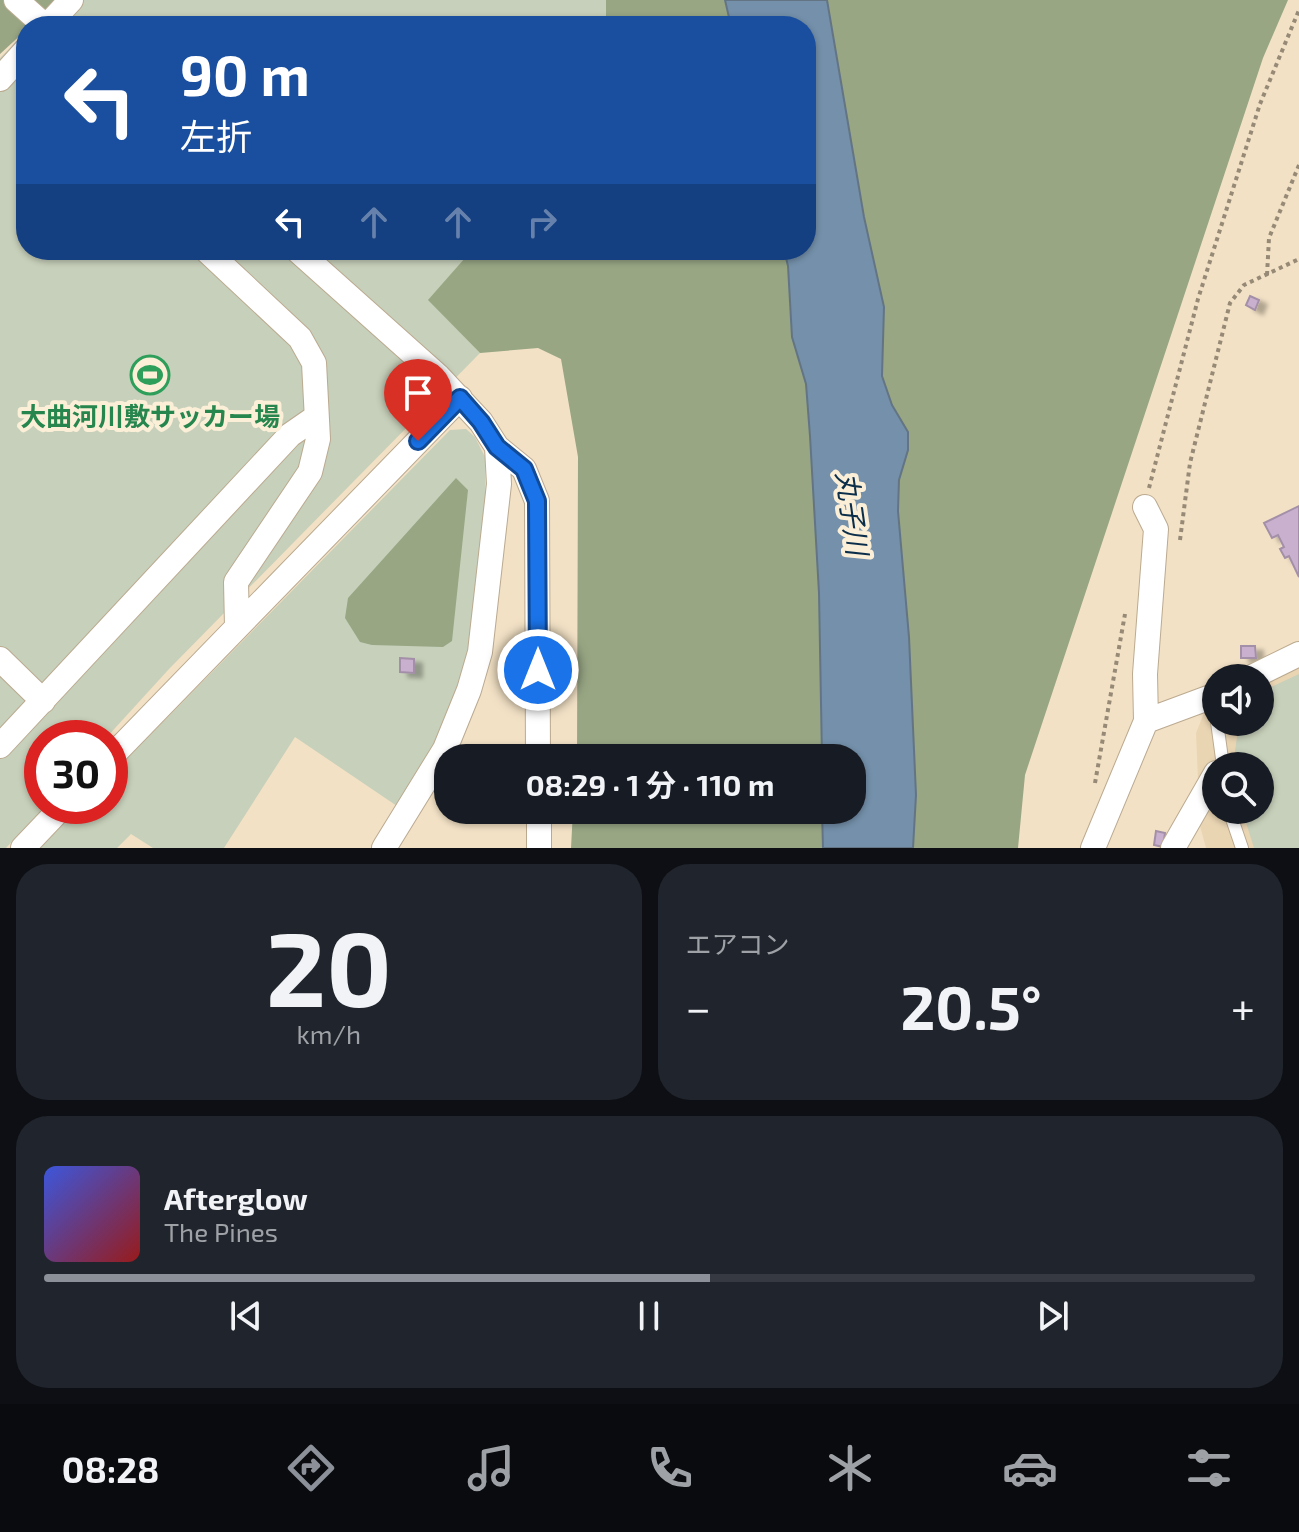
<!DOCTYPE html>
<html lang="ja">
<meta charset="utf-8">
<style>
body{margin:0;font-family:"Exo 2","Noto Sans JP",sans-serif;background:#20242c;color:#f1f3f6;height:100vh;display:flex;flex-direction:column;font-size:30px;white-space:nowrap}
*{box-sizing:border-box;margin:0}
p{font-size:26px;color:#9ea1a6}
.icon{flex:none;width:44px;height:44px;fill:none;stroke:currentColor;stroke-width:2;stroke-linecap:round;stroke-linejoin:round}
.map{position:relative;height:848px;overflow:hidden}
.panel{display:flex;flex-direction:column;gap:16px;padding:16px;background:#0d0f14;flex:1}
.panel>*{flex:none}
.top-card{position:absolute;left:16px;top:16px;width:800px;height:244px;border-radius:32px;box-shadow:0 2px 6px #0004;background:#1a4fa0;color:#fff;overflow:hidden}
.controls{position:absolute;left:1202px;top:664px;display:grid;gap:16px}
.controls a{display:grid;place-items:center;width:72px;height:72px;border-radius:50%;background:#171b24;box-shadow:0 2px 6px #0004;font-size:40px}
.speed{position:absolute;left:24px;top:720px;display:flex;gap:16px;font-size:40px;font-weight:700;text-align:center}
.speed>*{display:grid;place-content:center;width:104px;height:104px;border-radius:50%;background:#171b24;box-shadow:0 2px 6px #0004;line-height:1}
.speed .limit{border:12px solid #d22;background:#fff;color:#111}
.pin{position:absolute;display:grid;place-items:center;width:68px;height:68px;color:#fff;margin:-82px -34px;border-radius:50% 50% 50% 0;rotate:-45deg;box-shadow:0 0 8px #0007}
.pin .icon{rotate:45deg}
.me{position:absolute;width:88px;margin:-44px;rotate:0deg;stroke-linejoin:round;filter:drop-shadow(0 0 6px #0008)}
.turn{display:flex;align-items:center;gap:28px;height:168px;padding:0 32px;font-size:36px}
.turn .icon{width:104px;height:104px;stroke-width:2.5}
.turn b{display:block;font-size:56px;line-height:68px}
.lanes{display:flex;align-items:center;height:76px;padding:0 32px;background:#0003;justify-content:center;gap:40px;direction:ltr}
.lanes .off{opacity:.35}
.big{font-size:60px;font-weight:700;line-height:1.1}
.panel .tile{flex:1;display:flex;flex-direction:column;justify-content:center;gap:12px;min-width:0;padding:0 28px;border-radius:32px;background:#20242c}
.panel .dial{align-items:center;gap:0}
.dial b{font-size:104px;line-height:1}
.song{display:flex;align-items:center;gap:24px}
.cover{width:96px;height:96px;border-radius:12px;background:linear-gradient(135deg,hsl(230 70% 55%),hsl(0 70% 35%))}
.played{height:8px;border-radius:4px;background:linear-gradient(90deg,#8c9099 55%,#363941 55%)}
.keys{display:flex;justify-content:space-around;direction:ltr}
.heat{display:flex;justify-content:space-between;align-items:center;font-size:44px;direction:ltr}
.panel .tiles{flex:1;display:grid;gap:16px;grid-template-columns:1fr 1fr}
.tile:last-child{grid-column:span 2}
.trip{position:absolute;left:434px;top:744px;width:432px;height:80px;border-radius:32px;background:#171b24;box-shadow:0 2px 6px #0004;font-weight:700;line-height:80px;text-align:center}
.tabs{display:flex;height:128px;justify-content:space-around;align-items:center;background:#090b0e;color:#9ea1a6}
.tabs .icon{width:56px;height:56px}
.tabs .selected{color:#8c9099}
.tabs b{font-size:36px;color:#f1f3f6}
.map>svg:first-child{display:block}
.built{fill:#ead5b3;fill-rule:evenodd}
.green{fill:#c7d0ba}
.forest{fill:#98a684}
.water{fill:#7490aa;stroke:#637584;stroke-width:2}
.building{fill:#c8b0ce;stroke:#a390a8;stroke-width:2;filter:url(#shadow)}
.lines{fill:none;stroke-linecap:round;stroke-linejoin:round}
.service-casing{stroke:#bbaa90;stroke-width:14}
.minor-casing{stroke:#bbaa90;stroke-width:26}
.path{stroke:#968a77;stroke-width:4;stroke-dasharray:4 4;stroke-linecap:butt}
.service{stroke:#fff;stroke-width:12}
.minor{stroke:#fff;stroke-width:24}
.route-casing{stroke:#114b97;stroke-width:20}
.route{stroke:#1a73e8;stroke-width:14}
.labels{text-anchor:middle;dominant-baseline:central;stroke-width:8;stroke-linejoin:round;paint-order:stroke}
.leisure-label{font-size:26px;font-weight:bold;fill:#27864d;stroke:#fcefd8}
.water-label{font-size:28px;font-style:italic;fill:#0b2e4a;stroke:#fcefd8}
</style>
<div class="map">
<svg width="1299" height="848" viewBox="0 0 1299 848">
<defs>
<filter id="shadow"><feDropShadow dx="8" dy="4.5" stdDeviation="2" flood-color="#0004"/></filter>
</defs>
<rect width="100%" height="100%" fill="#f2e1c5"/>
<path class="built" d="M1299,667V848H1206L1200,826L1196,733L1204,713L1216,707V722H1260V685ZM1216,766H1260V810H1216Z"/>
<path class="green" d="M57,0H606V26H32Z
M26,32V250H472L429,300L480,353L169,669L106,738H42V806H45L6,848H0V58Z
M466,429L475,437L485,457L486,529L467,659L441,732L397,806L295,737L224,848H153L131,834L117,848H40L81,806H110V776L450,430Z
M1299,674V848H1254L1242,810H1260V766H1233L1239,722H1260V692Z"/>
<path class="forest" d="M0,0H57L30,26H26V30L0,54Z
M606,0H725L731,26H606Z
M827,0H1288L1263,58L1025,775L1018,848H913L916,795L909,637L898,511L899,480L908,450V432L892,405L882,376L884,307L864,217Z
M472,250H784L788,266L792,337L806,384L810,436L819,593L822,758H577L578,457L561,359L538,348L480,353L428,300Z
M456,478L468,490L452,641L443,647L372,645L360,642L345,618L348,598Z
M573,810H822L823,848H571Z"/>
<path class="water" d="M725,0H827L864,217L884,307L882,376L892,405L908,432V450L899,480L898,511L909,637L916,795L913,848H823L822,810H852V758H822L819,593L810,436L806,384L792,337L788,266L784,250H806V26H731Z"/>
<path class="building" d="M1250,296L1259,300L1255,310L1246,305Z
M1299,506V577L1289,556L1285,558L1280,549L1284,547L1278,535L1272,538L1264,523Z
M1241,646H1255L1256,658H1241Z
M400,658L414,659V673L400,672Z
M1156,831L1165,833L1163,847L1154,845Z"/>
<g class="lines">
<defs>
<path id="service" d="M1217,722L1223,766
M1229,810L1242,848"/>
<path id="minor" d="M16,0L45,26
M47,26L71,0
M0,79L26,50
M206,250L300,338L314,363L318,439L310,472L236,582L237,626
M297,250L438,376L481,422L497,447L499,484L480,652L469,690L445,749L384,848
M497,447L524,469L537,501L538,758
M1145,507L1156,529L1145,674L1146,721
M0,659L43,701
M1250,678L1299,654
M0,746L290,435L316,417
M110,758L460,398
M539,810V848
M23,848L63,806
M1093,848L1146,721L1216,695
M1173,848L1216,773"/>
</defs>
<use href="#service" class="service-casing"/>
<use href="#minor" class="minor-casing"/>
<path class="path" d="M1267,275L1269,238L1299,165
M1149,488L1198,299L1260,104L1299,10
M1180,540L1190,463L1230,303L1244,285L1299,259
M1095,783L1125,614"/>
<use href="#service" class="service"/>
<use href="#minor" class="minor"/>
</g>
<g class="lines">
<defs>
<path id="route" d="M418,441L460,398L481,422L497,447L524,469L537,501L538,670"/>
</defs>
<use href="#route" class="route-casing"/>
<use href="#route" class="route"/>
</g>
<defs>
<symbol id="stadium-ring" viewBox="-11 -11 22 22"><circle r="9.5" fill="#fcefd8" stroke="#2e9e5b" stroke-width="1.5"/><path d="M0-5a6.5 5 0 1 0 0 10a6.5 5 0 1 0 0-10ZM-3.5-1.8h7v3.6h-7Z" fill="#2e9e5b"/></symbol>
</defs>
<g fill-rule="evenodd">
<use href="#stadium-ring" x="128" y="353" width="44" height="44"/>
</g>
<g class="labels">
<g class="leisure-label">
<text x="150" y="415">大曲河川敷サッカー場</text>
</g>
<g class="water-label">
<text transform="translate(853 513) rotate(82)">丸子川</text>
</g>
</g>
</svg>
<div class="controls">
<a><svg class="icon" aria-label="sound" viewBox="0 0 24 24"><path d="M4 9h4l5-4v14l-5-4H4zM17 9q2 3 0 6"/></svg></a>
<a><svg class="icon" aria-label="search" viewBox="0 0 24 24"><circle cx="10" cy="10" r="6"/><path d="M15 15l6 6"/></svg></a>
</div>
<div class="speed"><div class="limit">30</div></div>
<div class="pin" style="left:418px;top:441px;background:#d93025"><svg class="icon" aria-label="arrive" viewBox="0 0 24 24"><path d="M6 21V4h12l-3 4 3 4H6"/></svg></div>
<svg class="me" style="left:538px;top:670px" viewBox="-20 -20 40 40"><circle r="17" fill="#1a73e8" stroke="#fff" stroke-width="3"/><path d="M0-11L8 9 0 5-8 9z" fill="#fff"/></svg>
<div class="trip">08:29 · 1 分 · 110 m</div>
<div class="top-card">
<div class="turn"><svg class="icon" aria-label="left" viewBox="0 0 24 24"><path d="M17 20v-9H6M10 6l-5 5 5 5"/></svg><div><b>90 m</b>左折</div></div>
<div class="lanes"><svg class="icon" aria-label="left" viewBox="0 0 24 24"><path d="M17 20v-9H6M10 6l-5 5 5 5"/></svg><svg class="icon off" aria-label="ahead" viewBox="0 0 24 24"><path d="M12 20V5M6 11l6-6 6 6"/></svg><svg class="icon off" aria-label="ahead" viewBox="0 0 24 24"><path d="M12 20V5M6 11l6-6 6 6"/></svg><svg class="icon off" aria-label="right" viewBox="0 0 24 24"><path d="M7 20v-9h11M14 6l5 5-5 5"/></svg></div>
</div>
</div>
<section class="panel">
<div class="tiles">
<div class="tile dial"><b>20</b><p>km/h</p></div>
<div class="tile"><p>エアコン</p>
<div class="heat"><a>−</a><b class="big">20.5°</b><a>+</a></div>
</div>
<div class="tile">
<div class="song"><i class="cover"></i><div><b>Afterglow</b><p>The Pines</p></div></div>
<div class="played"></div>
<div class="keys"><svg class="icon" aria-label="previous" viewBox="0 0 24 24"><path d="M18 5L8 12l10 7zM5 5v14"/></svg><svg class="icon" aria-label="pause" viewBox="0 0 24 24"><path d="M8 5v14M16 5v14"/></svg><svg class="icon" aria-label="next" viewBox="0 0 24 24"><path d="M6 5l10 7-10 7zM19 5v14"/></svg></div>
</div>
</div>
</section>
<nav class="tabs">
<b>08:28</b>
<svg class="icon selected" aria-label="directions" viewBox="0 0 24 24"><path d="M12 3l9 9-9 9-9-9zM9 14v-3h6M13 9l2 2-2 2"/></svg>
<svg class="icon" aria-label="music" viewBox="0 0 24 24"><path d="M9 18V5l10-2v13"/><circle cx="6" cy="18" r="3"/><circle cx="16" cy="16" r="3"/></svg>
<svg class="icon" aria-label="phone" viewBox="0 0 24 24"><path d="M5 4h4l2 5-3 2q2 4 5 5l2-3 5 2v4C11 20 4 13 5 4z"/></svg>
<svg class="icon" aria-label="climate" viewBox="0 0 24 24"><path d="M12 3v18M4 7l16 10M4 17L20 7"/></svg>
<svg class="icon" aria-label="car" viewBox="0 0 24 24"><path d="M5 17H2v-5l4-1 3-4h7l3 4 3 1v5h-3M9 17h6M6 11h13"/><circle cx="7" cy="17" r="2"/><circle cx="17" cy="17" r="2"/></svg>
<svg class="icon" aria-label="filters" viewBox="0 0 24 24"><path d="M4 7h16M4 17h16"/><circle cx="9" cy="7" r="2"/><circle cx="15" cy="17" r="2"/></svg>
</nav>
